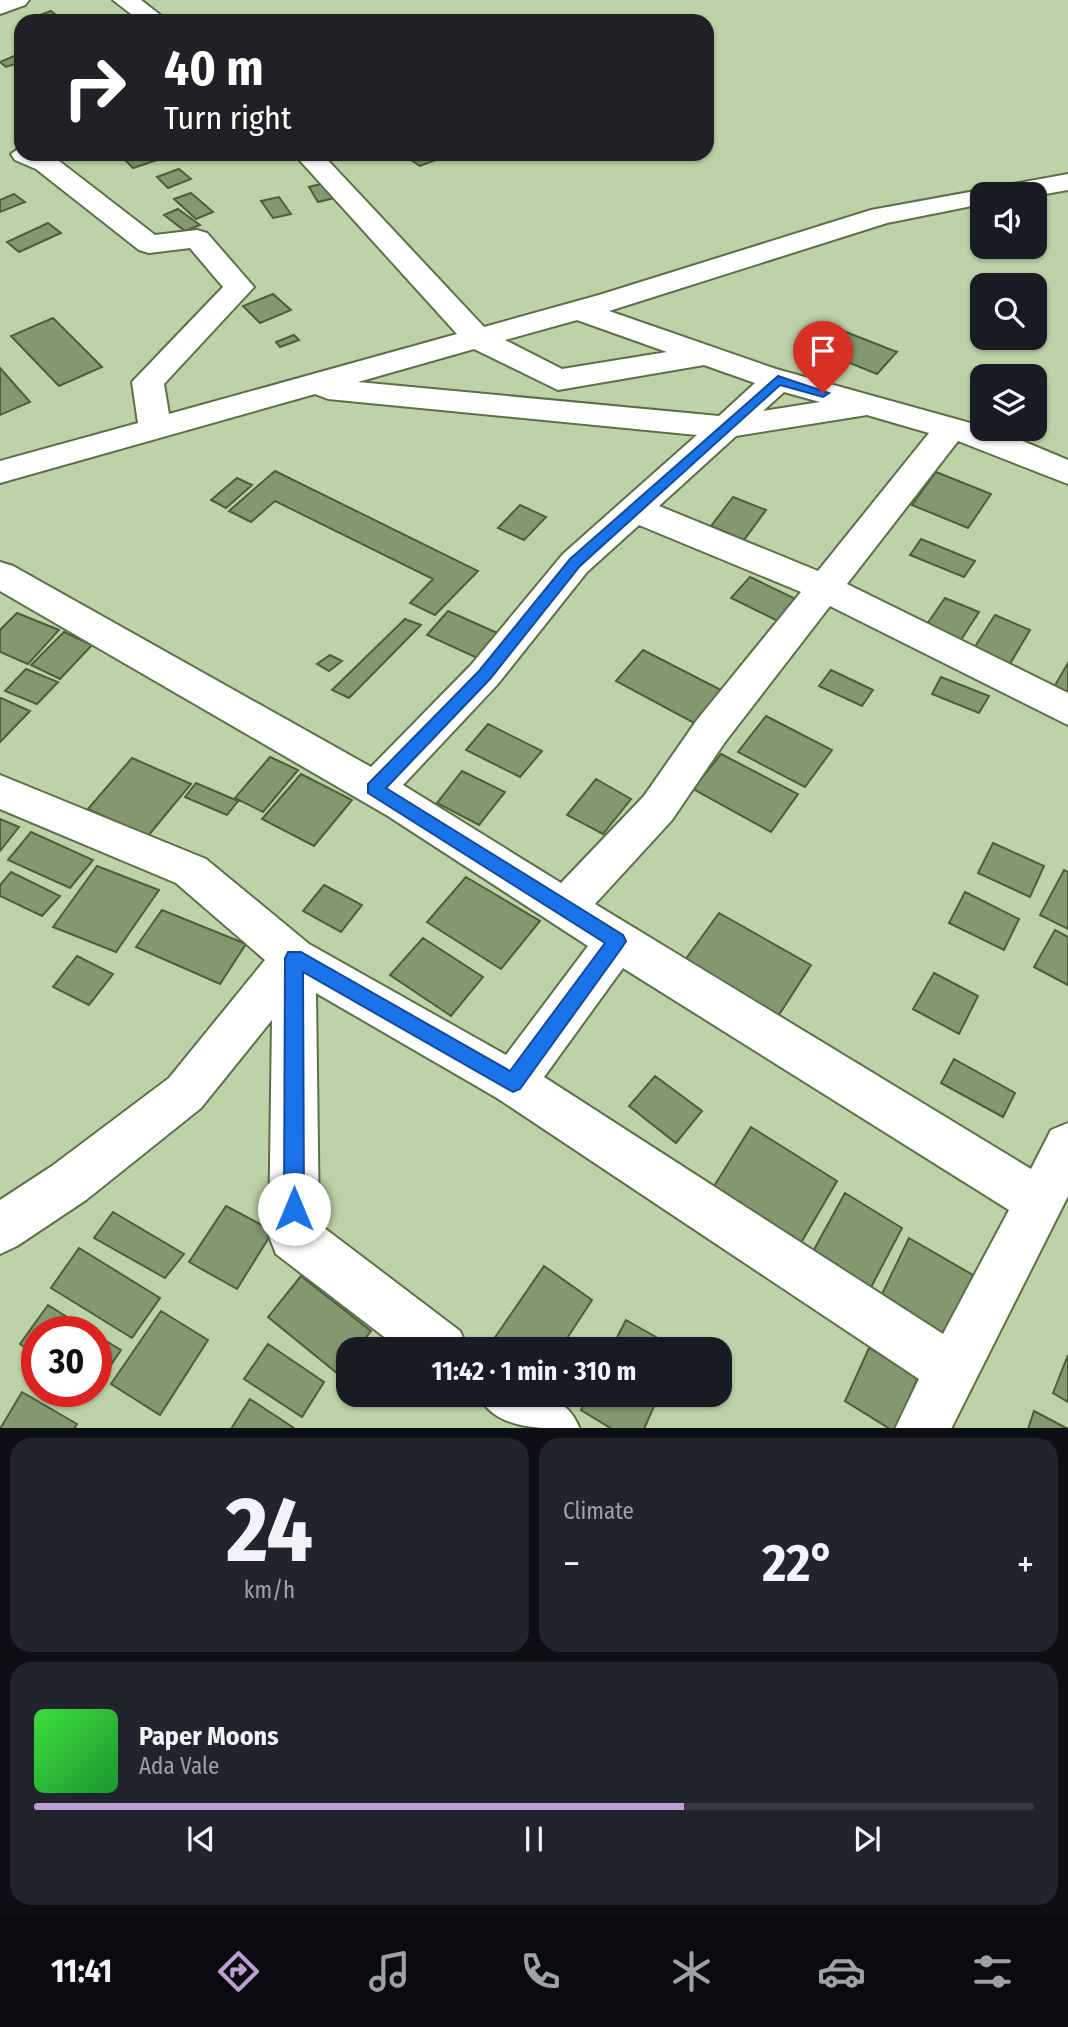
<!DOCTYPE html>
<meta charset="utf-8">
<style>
body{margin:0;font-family:"Fira Sans Condensed",sans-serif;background:#20242c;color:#f1f3f6;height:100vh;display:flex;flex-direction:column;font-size:26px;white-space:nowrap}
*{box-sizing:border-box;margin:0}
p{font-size:23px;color:#9ea1a6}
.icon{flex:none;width:38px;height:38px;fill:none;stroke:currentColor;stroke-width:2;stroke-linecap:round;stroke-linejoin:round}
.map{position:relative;height:1428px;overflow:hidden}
.drawer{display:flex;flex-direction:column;gap:10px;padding:10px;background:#0d0f14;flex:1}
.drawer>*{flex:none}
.guide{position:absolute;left:14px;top:14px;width:700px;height:147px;border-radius:21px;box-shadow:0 2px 5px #0004;background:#202124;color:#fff;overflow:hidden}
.controls{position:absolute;left:970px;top:182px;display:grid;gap:14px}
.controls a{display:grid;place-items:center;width:77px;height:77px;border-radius:14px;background:#171b24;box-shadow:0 2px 5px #0004;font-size:35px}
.speed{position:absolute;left:21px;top:1316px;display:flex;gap:14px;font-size:35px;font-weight:700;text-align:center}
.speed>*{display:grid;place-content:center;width:91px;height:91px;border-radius:50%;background:#171b24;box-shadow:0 2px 5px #0004;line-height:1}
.speed .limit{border:10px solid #d22;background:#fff;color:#111}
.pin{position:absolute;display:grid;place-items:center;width:60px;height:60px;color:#fff;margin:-72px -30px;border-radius:50% 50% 50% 0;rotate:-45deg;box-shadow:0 0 7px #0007}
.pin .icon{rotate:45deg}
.me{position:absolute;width:77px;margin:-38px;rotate:0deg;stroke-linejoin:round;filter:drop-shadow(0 0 5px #0008)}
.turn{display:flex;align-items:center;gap:24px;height:147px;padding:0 35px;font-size:32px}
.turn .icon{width:91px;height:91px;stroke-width:2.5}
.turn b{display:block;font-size:49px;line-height:60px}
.big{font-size:52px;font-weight:700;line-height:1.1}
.drawer .widget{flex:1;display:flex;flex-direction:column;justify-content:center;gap:10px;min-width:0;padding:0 24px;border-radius:21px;background:#20242c}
.drawer .dial{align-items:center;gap:0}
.dial b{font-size:91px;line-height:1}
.song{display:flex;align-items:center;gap:21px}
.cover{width:84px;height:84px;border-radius:10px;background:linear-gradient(135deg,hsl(120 70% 55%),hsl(130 70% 35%))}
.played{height:7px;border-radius:4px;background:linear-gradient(90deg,#bd9fd5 65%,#363941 65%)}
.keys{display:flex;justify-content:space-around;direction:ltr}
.heat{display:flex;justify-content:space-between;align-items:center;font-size:38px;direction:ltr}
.drawer .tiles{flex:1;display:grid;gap:10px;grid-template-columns:1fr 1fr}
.widget:last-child{grid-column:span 2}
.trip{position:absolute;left:336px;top:1337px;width:396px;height:70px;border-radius:21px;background:#171b24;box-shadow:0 2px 5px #0004;font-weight:700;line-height:70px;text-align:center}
.tab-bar{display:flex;height:112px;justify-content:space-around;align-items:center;background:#090b0e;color:#9ea1a6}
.tab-bar .icon{width:49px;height:49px}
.tab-bar .on{color:#bd9fd5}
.tab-bar b{font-size:32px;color:#f1f3f6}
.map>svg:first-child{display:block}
.building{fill:#849870;stroke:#4d5e39;stroke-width:2}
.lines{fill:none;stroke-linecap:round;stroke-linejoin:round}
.minor-casing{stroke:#5d6f49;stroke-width:4}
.minor{fill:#fff;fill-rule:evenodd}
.route{fill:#1a73e8;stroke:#114b97;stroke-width:2}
</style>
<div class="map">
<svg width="1068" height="1429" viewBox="0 0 1068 1429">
<rect width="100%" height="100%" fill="#bed2a8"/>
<path class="building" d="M51,11L56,15L38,21H24Z
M21,53V62L6,67L0,62Z
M149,154H159L163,158L133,168L126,161Z
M402,154H422L433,161L420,166Z
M179,169L191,179L168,188L157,177Z
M325,183L334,198L318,202L309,187Z
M191,193L213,212L196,219L174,199Z
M14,194L25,202L0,212V200Z
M279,197L291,214L273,218L261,201Z
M178,209L200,225L185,231L164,215Z
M48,223L61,233L19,252L7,242Z
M273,294L291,310L260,323L243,306Z
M53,318L102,367L59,386L11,336Z
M833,327L897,352L877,374L813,348Z
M294,335L299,340L280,347L276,342Z
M0,368L30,402L0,415Z
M275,471L478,571L435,615L410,603L433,579L275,501L251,522L229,511Z
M936,472L991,494L968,528L912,505Z
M237,478L252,485L226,508L211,500Z
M733,497L766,510L744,540L711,526Z
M520,505L546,517L524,540L498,528Z
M921,539L975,561L964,577L910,555Z
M750,577L800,601L782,623L731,598Z
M945,598L979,612L959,643L925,627Z
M448,611L504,636L484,661L427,635Z
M17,613L59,630L28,664L0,652V630Z
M995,615L1030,630L1010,664L974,648Z
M405,619L421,625L349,698L332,690Z
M64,632L92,645L60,679L31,665Z
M643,650L723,691L696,724L616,681Z
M330,655L342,661L329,671L317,664Z
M1068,663V693L1054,687Z
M26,669L58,682L37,704L5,691Z
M831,670L873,690L862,706L819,686Z
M941,677L989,696L979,713L932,694Z
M1,698L30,711L0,742V699Z
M766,716L832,750L805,787L738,752Z
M488,724L542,751L520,777L466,750Z
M721,754L798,794L771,832L693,789Z
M270,757L298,770L263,812L235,798Z
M132,758L191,784L148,836L88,809Z
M462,771L505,792L479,825L437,803Z
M301,774L352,800L314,846L262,819Z
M596,779L631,799L603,834L567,815Z
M196,783L238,801L227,815L185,797Z
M0,819L19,827L0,851Z
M31,832L93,860L70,888L8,860Z
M993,843L1044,866L1030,897L978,873Z
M97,866L159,890L116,952L53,927Z
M1064,870L1068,872V929L1040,915Z
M11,872L60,896L42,916L0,896V885Z
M466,877L540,921L501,969L427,922Z
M324,885L362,905L341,932L303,911Z
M965,892L1019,919L1004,950L949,923Z
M162,910L246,944L220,984L136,947Z
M719,913L811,965L777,1018L683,963Z
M1055,930L1068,937V985L1034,967Z
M423,938L483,977L451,1016L390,975Z
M77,956L113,974L89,1005L53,987Z
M934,973L978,996L959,1034L913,1009Z
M954,1059L1015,1093L1003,1117L941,1083Z
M655,1076L702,1111L676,1143L629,1106Z
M751,1127L837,1181L798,1248L711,1191Z
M845,1193L902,1228L868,1293L810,1257Z
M226,1206L273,1231L237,1289L189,1262Z
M113,1212L184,1254L165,1278L94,1238Z
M909,1238L973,1275L944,1340L879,1300Z
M79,1248L160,1298L132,1338L51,1288Z
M544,1266L592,1300L560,1349H487Z
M301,1276L371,1331L357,1349H348V1360L338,1374L268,1317Z
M48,1305L91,1332H37V1355L20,1344Z
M161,1311L208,1340L160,1415L111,1384Z
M626,1320L677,1349H611Z
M96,1335L121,1350L96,1387Z
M268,1344L324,1382L302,1417L244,1379Z
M869,1348L918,1377L896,1429H890L845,1401Z
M1068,1355V1402L1053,1393Z
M22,1392L77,1424L74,1429H0Z
M588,1395H659L644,1429H612L581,1410Z
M250,1399L294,1428V1429H231Z
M1034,1411L1068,1429H1028Z"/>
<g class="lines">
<defs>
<path id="minor" d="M0,0H29L25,5L0,14Z
M113,0H141L168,21H140Z
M21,147V154H47L54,157L155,235L197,230L207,233L254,287L164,384L169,414L457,334L294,154H322L484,327L599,295L871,210L1068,174V190L1034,196L982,194V204L887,223L609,311L776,369L999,431L1068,460V484L958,441L847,584L1068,693V725L830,606L725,742L672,820L595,904L1031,1169L1051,1130L1068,1123V1196L951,1429H895L919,1379L497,1098L316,993L319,1224L460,1331L468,1349H400L276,1254L269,1236L272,1020L201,1108L86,1200L17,1246L0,1254V1200L52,1166L169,1078L265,960L176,883L0,809V775L206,859L309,944L506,1055L588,946L388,816L0,591V562L13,566L371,767L471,665L563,554L697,435L328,399L315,394L0,483V461L138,423L132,382L223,287L190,248L149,253L139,250L36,169L15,160L11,154ZM577,320L667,352L562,369L505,340ZM474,349L558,390L704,365L755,383L719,416L358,382ZM784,392L820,402L763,411ZM867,415L929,433L818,571L659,506L736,436ZM639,525L801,592L697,720L644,796L561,883L403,785L497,685L587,572ZM623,968L1009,1210L943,1334L544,1077Z
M478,1395C520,1395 561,1383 580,1429C538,1429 495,1429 478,1395Z"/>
</defs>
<use href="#minor" class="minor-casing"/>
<use href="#minor" class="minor"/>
</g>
<path class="route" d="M778,376L829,393L823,397L780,385L580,566L490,679L386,788L623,935L626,941L623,946L520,1089L513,1092L303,972L304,1209L301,1216L294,1219L287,1216L284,1209L285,958L288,952H301L510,1071L605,943L368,793V784L479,671L570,559Z"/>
</svg>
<div class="controls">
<a><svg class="icon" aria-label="sound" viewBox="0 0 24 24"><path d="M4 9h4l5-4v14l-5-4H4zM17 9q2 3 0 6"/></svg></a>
<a><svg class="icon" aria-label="search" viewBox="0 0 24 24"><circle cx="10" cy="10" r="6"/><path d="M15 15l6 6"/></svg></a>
<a><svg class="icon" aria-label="layers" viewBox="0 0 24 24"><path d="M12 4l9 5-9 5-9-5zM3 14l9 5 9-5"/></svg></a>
</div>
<div class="speed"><div class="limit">30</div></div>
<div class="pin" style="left:823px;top:393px;background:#d93025"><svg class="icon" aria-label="arrive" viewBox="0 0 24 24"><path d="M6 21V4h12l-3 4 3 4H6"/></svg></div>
<svg class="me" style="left:294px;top:1209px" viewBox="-20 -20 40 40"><circle r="19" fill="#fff"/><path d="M0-13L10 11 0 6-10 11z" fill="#1a73e8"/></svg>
<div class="trip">11:42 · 1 min · 310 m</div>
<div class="guide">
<div class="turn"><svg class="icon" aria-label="right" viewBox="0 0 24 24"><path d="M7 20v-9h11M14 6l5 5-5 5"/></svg><div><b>40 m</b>Turn right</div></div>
</div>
</div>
<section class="drawer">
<div class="tiles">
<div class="widget dial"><b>24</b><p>km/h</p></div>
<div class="widget"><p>Climate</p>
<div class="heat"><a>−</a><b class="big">22°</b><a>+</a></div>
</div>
<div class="widget">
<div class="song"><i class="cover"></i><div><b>Paper Moons</b><p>Ada Vale</p></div></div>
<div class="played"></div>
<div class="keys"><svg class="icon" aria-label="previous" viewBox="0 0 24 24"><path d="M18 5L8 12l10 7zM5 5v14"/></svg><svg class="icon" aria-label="pause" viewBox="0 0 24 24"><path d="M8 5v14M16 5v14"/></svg><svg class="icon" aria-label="next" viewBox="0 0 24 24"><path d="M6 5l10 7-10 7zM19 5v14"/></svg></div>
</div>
</div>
</section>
<nav class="tab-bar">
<b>11:41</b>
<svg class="icon on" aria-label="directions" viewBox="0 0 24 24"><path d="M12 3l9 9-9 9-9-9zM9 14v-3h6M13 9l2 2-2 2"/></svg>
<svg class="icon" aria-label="music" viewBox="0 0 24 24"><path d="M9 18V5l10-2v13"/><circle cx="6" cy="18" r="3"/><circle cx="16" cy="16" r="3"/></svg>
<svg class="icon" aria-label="phone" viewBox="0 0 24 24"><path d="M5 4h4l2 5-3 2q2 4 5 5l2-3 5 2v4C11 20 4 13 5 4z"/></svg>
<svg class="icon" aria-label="climate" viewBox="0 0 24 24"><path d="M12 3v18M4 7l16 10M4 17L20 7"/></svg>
<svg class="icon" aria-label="car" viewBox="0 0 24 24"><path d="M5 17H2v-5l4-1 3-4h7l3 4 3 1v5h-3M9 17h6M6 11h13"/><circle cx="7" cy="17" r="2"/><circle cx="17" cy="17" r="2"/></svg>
<svg class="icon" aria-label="filters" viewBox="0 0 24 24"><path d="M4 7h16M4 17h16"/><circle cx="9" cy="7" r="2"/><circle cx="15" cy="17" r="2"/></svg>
</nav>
